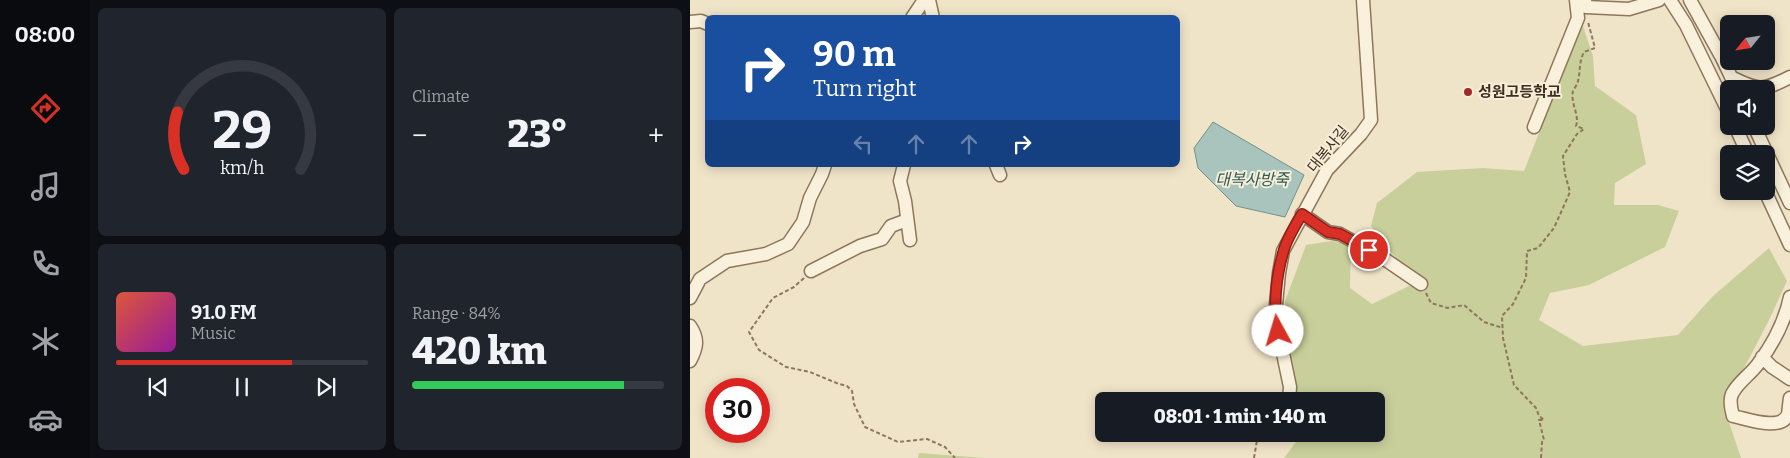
<!DOCTYPE html>
<meta charset="utf-8">
<style>
body{margin:0;font-family:Bitter,"Noto Sans KR",serif;background:#20242c;color:#f1f3f6;height:100vh;display:flex;flex-direction:column;font-size:19px;white-space:nowrap}
*{box-sizing:border-box;margin:0}
p{font-size:16px;color:#9ea1a6}
.icon{flex:none;width:28px;height:28px;fill:none;stroke:currentColor;stroke-width:2;stroke-linecap:round;stroke-linejoin:round}
.map{position:relative;flex:1;overflow:hidden}
.details{display:flex;flex-direction:column;gap:8px;padding:8px;background:#0d0f14;width:600px}
.details>*{flex:none}
.guide{position:absolute;left:15px;top:15px;width:475px;height:152px;border-radius:8px;box-shadow:0 2px 12px #0003;background:#1a4fa0;color:#fff;overflow:hidden}
.needle{width:32px;rotate:240deg}
.buttons{position:absolute;left:1030px;top:15px;display:grid;gap:10px}
.buttons a{display:grid;place-items:center;width:55px;height:55px;border-radius:8px;background:#171b24;box-shadow:0 2px 12px #0003;font-size:25px}
.speed{position:absolute;left:15px;top:378px;display:flex;gap:10px;font-size:25px;font-weight:700;text-align:center}
.speed>*{display:grid;place-content:center;width:65px;height:65px;border-radius:50%;background:#171b24;box-shadow:0 2px 12px #0003;line-height:1}
.speed .limit{border:8px solid #d22;background:#fff;color:#111}
.pin{position:absolute;display:grid;place-items:center;width:42px;height:42px;color:#fff;margin:-21px;border:2px solid #fff;border-radius:50%;box-shadow:0 1px 5px #0007}
.me{position:absolute;width:55px;margin:-28px;rotate:354deg;stroke-linejoin:round;filter:drop-shadow(0 0 4px #0008)}
.turn{display:flex;align-items:center;gap:18px;height:105px;padding:0 25px;font-size:22px}
.turn .icon{width:65px;height:65px;stroke-width:2.5}
.turn b{display:block;font-size:35px;line-height:42px}
.lanes{display:flex;align-items:center;height:48px;padding:0 25px;background:#0003;justify-content:center;gap:25px;direction:ltr}
.lanes .off{opacity:.35}
.big{font-size:38px;font-weight:800;line-height:1.1}
.details .tile{flex:1;display:flex;flex-direction:column;justify-content:center;gap:8px;min-width:0;padding:0 18px;border-radius:8px;background:#20242c}
.details .dial{align-items:center;gap:0}
.dial svg{height:130px;overflow:visible;fill:none;stroke:#363941;stroke-width:7;stroke-linecap:round;text-anchor:middle}
.dial text{fill:#f1f3f6;stroke:none}
.song{display:flex;align-items:center;gap:15px}
.cover{width:60px;height:60px;border-radius:8px;background:linear-gradient(135deg,hsl(10 70% 55%),hsl(300 70% 35%))}
.played{height:5px;border-radius:2px;background:linear-gradient(90deg,#d93025 70%,#363941 70%)}
.keys{display:flex;justify-content:space-around;direction:ltr}
.heat{display:flex;justify-content:space-between;align-items:center;font-size:28px;direction:ltr}
.charge{height:8px;border-radius:4px;background:linear-gradient(90deg,#34c759 84%,#363941 0)}
.details .tiles{flex:1;display:grid;gap:8px;grid-template-columns:repeat(2,1fr)}
.trip{position:absolute;left:405px;top:392px;width:290px;height:50px;border-radius:8px;background:#171b24;box-shadow:0 2px 12px #0003;font-weight:800;line-height:50px;text-align:center}
main{display:flex;flex:1;min-height:0}
.dock{display:flex;flex-direction:column;width:90px;justify-content:space-around;align-items:center;background:#090b0e;color:#9ea1a6}
.dock .icon{width:35px;height:35px}
.dock .selected{color:#d93025}
.dock b{font-size:22px;color:#f1f3f6}
.map>svg:first-child{display:block}
.green{fill:#c9cf9b}
.water{fill:#a9c4bc;stroke:#6f938a}
.lines{fill:none;stroke-linecap:round;stroke-linejoin:round}
.minor-casing{stroke:#8d765c;stroke-width:15}
.path{stroke:#8d765c;stroke-width:2;stroke-dasharray:4 2.5;stroke-linecap:butt}
.minor{stroke:#faf1dc;stroke-width:12}
.route-casing{stroke:#8d1f18;stroke-width:12}
.route{stroke:#d93025;stroke-width:9}
.poi-dot{fill:#9e2a2b;stroke:#f7eed8;stroke-width:2}
.labels{text-anchor:middle;dominant-baseline:central;stroke-width:4;stroke-linejoin:round;paint-order:stroke}
.poi-label{font-size:15px;font-weight:bold;fill:#3d2e20;stroke:#f7eed8;text-anchor:start}
.street-label{font-size:15px;fill:#3d2e20;stroke:#f7eed8}
.water-label{font-size:16px;font-style:italic;fill:#2f5d5a;stroke:#f7eed8}
</style>
<main>
<nav class="dock">
<b>08:00</b>
<svg class="icon selected" aria-label="directions" viewBox="0 0 24 24"><path d="M12 3l9 9-9 9-9-9zM9 14v-3h6M13 9l2 2-2 2"/></svg>
<svg class="icon" aria-label="music" viewBox="0 0 24 24"><path d="M9 18V5l10-2v13"/><circle cx="6" cy="18" r="3"/><circle cx="16" cy="16" r="3"/></svg>
<svg class="icon" aria-label="phone" viewBox="0 0 24 24"><path d="M5 4h4l2 5-3 2q2 4 5 5l2-3 5 2v4C11 20 4 13 5 4z"/></svg>
<svg class="icon" aria-label="climate" viewBox="0 0 24 24"><path d="M12 3v18M4 7l16 10M4 17L20 7"/></svg>
<svg class="icon" aria-label="car" viewBox="0 0 24 24"><path d="M5 17H2v-5l4-1 3-4h7l3 4 3 1v5h-3M9 17h6M6 11h13"/><circle cx="7" cy="17" r="2"/><circle cx="17" cy="17" r="2"/></svg>
</nav>
<section class="details">
<div class="tiles">
<div class="tile dial"><svg viewBox="0 0 100 80">
<path d="M14 69A42 42 0 1 1 86 69"/>
<path d="M14 69A42 42 0 0 1 10 34" stroke="#d93025"/>
<text x="50" y="56" font-size="32" font-weight="700">29</text>
<text x="50" y="72" font-size="11">km/h</text>
</svg></div>
<div class="tile"><p>Climate</p>
<div class="heat"><a>−</a><b class="big">23°</b><a>+</a></div>
</div>
<div class="tile">
<div class="song"><i class="cover"></i><div><b>91.0 FM</b><p>Music</p></div></div>
<div class="played"></div>
<div class="keys"><svg class="icon" aria-label="previous" viewBox="0 0 24 24"><path d="M18 5L8 12l10 7zM5 5v14"/></svg><svg class="icon" aria-label="pause" viewBox="0 0 24 24"><path d="M8 5v14M16 5v14"/></svg><svg class="icon" aria-label="next" viewBox="0 0 24 24"><path d="M6 5l10 7-10 7zM19 5v14"/></svg></div>
</div>
<div class="tile"><p>Range · 84%</p><b class="big">420 km</b><div class="charge"></div></div>
</div>
</section>
<div class="map">
<svg width="1100" height="458" viewBox="0 0 1100 458">
<rect width="100%" height="100%" fill="#f0e4c8"/>
<path class="green" d="M893,26L903,56L905,86L946,115L956,164L925,183L924,205H968L989,211L975,247L899,285L860,293L849,320L893,346L988,335L1023,296L1079,248L1097,281L1080,318L1034,407L1051,458H594L606,442L605,434H686V401H603L595,301L616,245L641,241L661,243L660,288L682,304L725,283L681,226L687,203L727,172L793,168L834,171L887,36Z
M229,453L295,458H228Z"/>
<path class="water" d="M523,122L614,175L595,217L546,206L508,168L504,148Z"/>
<g class="lines">
<defs>
<path id="minor" d="M239,0L243,18
M895,0L896,7L939,9L969,0
M980,0L996,25L1039,113
M1000,0L1031,56L1047,89
M222,18L234,0
M0,22L11,21L18,24
M1041,77C1069,91 1073,91 1100,77
M1045,126L1058,154
M1064,126L1100,203
M844,127L888,18L886,0
M214,165L210,181L215,201L220,240
M306,165L310,175
M1075,191L1100,245
M612,214L638,232L650,234L693,258L731,284
M121,271L170,246L192,239L201,226L217,220
M1100,297C1095,321 1083,344 1068,364C1060,375 1048,382 1042,394C1039,401 1041,409 1043,416C1057,419 1092,432 1098,414C1099,409 1099,403 1100,398
M0,298L10,279L37,261L76,254L98,244L113,222L120,198L132,174L135,165
M0,326C9,339 7,348 0,361
M1072,357L1082,367L1100,379
M599,401L600,387L585,315L589,273L593,251L637,170L671,134L681,120L673,0"/>
</defs>
<use href="#minor" class="minor-casing"/>
<path class="path" d="M114,278L104,287L83,298L59,332L69,350L96,367L120,372L149,384L157,386L162,391L164,404L175,427L208,442L237,439L255,447L265,458
M736,293L741,303L758,308L774,305L794,322L813,328
M564,458L568,434
M851,458L852,442L854,440L849,420H854L849,416L846,408L824,385L813,338L812,316L823,304L836,278L837,251L848,248L864,228L880,192L875,174L873,156L887,134L894,129L886,126C890,115 880,103 883,91C883,91 887,84 887,84C891,74 888,63 894,52L905,48L898,22"/>
<use href="#minor" class="minor"/>
</g>
<g class="lines">
<defs>
<path id="route" d="M588,331C583,307 586,277 593,253C596,240 605,226 612,214L638,232L650,234L679,250"/>
</defs>
<use href="#route" class="route-casing"/>
<use href="#route" class="route"/>
</g>
<circle class="poi-dot" cx="778" cy="92" r="5"/>
<g class="labels">
<g class="poi-label">
<text x="788" y="92">성원고등학교</text>
</g>
<g class="street-label">
<text transform="translate(638 149) rotate(-51)">대복사길</text>
</g>
<g class="water-label">
<text x="562" y="179">대복사방죽</text>
</g>
</g>
</svg>
<div class="buttons">
<a><svg class="needle" viewBox="-14 -14 28 28"><path d="M0-13l5 13h-10z" fill="#e53935"/><path d="M0 13l5-13h-10z" fill="#9ea1a6"/></svg></a>
<a><svg class="icon" aria-label="sound" viewBox="0 0 24 24"><path d="M4 9h4l5-4v14l-5-4H4zM17 9q2 3 0 6"/></svg></a>
<a><svg class="icon" aria-label="layers" viewBox="0 0 24 24"><path d="M12 4l9 5-9 5-9-5zM3 14l9 5 9-5"/></svg></a>
</div>
<div class="speed"><div class="limit">30</div></div>
<div class="pin" style="left:679px;top:250px;background:#d93025"><svg class="icon" aria-label="arrive" viewBox="0 0 24 24"><path d="M6 21V4h12l-3 4 3 4H6"/></svg></div>
<svg class="me" style="left:588px;top:331px" viewBox="-20 -20 40 40"><circle r="19" fill="#fff"/><path d="M0-13L10 11 0 6-10 11z" fill="#d93025"/></svg>
<div class="trip">08:01 · 1 min · 140 m</div>
<div class="guide">
<div class="turn"><svg class="icon" aria-label="right" viewBox="0 0 24 24"><path d="M7 20v-9h11M14 6l5 5-5 5"/></svg><div><b>90 m</b>Turn right</div></div>
<div class="lanes"><svg class="icon off" aria-label="left" viewBox="0 0 24 24"><path d="M17 20v-9H6M10 6l-5 5 5 5"/></svg><svg class="icon off" aria-label="ahead" viewBox="0 0 24 24"><path d="M12 20V5M6 11l6-6 6 6"/></svg><svg class="icon off" aria-label="ahead" viewBox="0 0 24 24"><path d="M12 20V5M6 11l6-6 6 6"/></svg><svg class="icon" aria-label="right" viewBox="0 0 24 24"><path d="M7 20v-9h11M14 6l5 5-5 5"/></svg></div>
</div>
</div>
</main>
